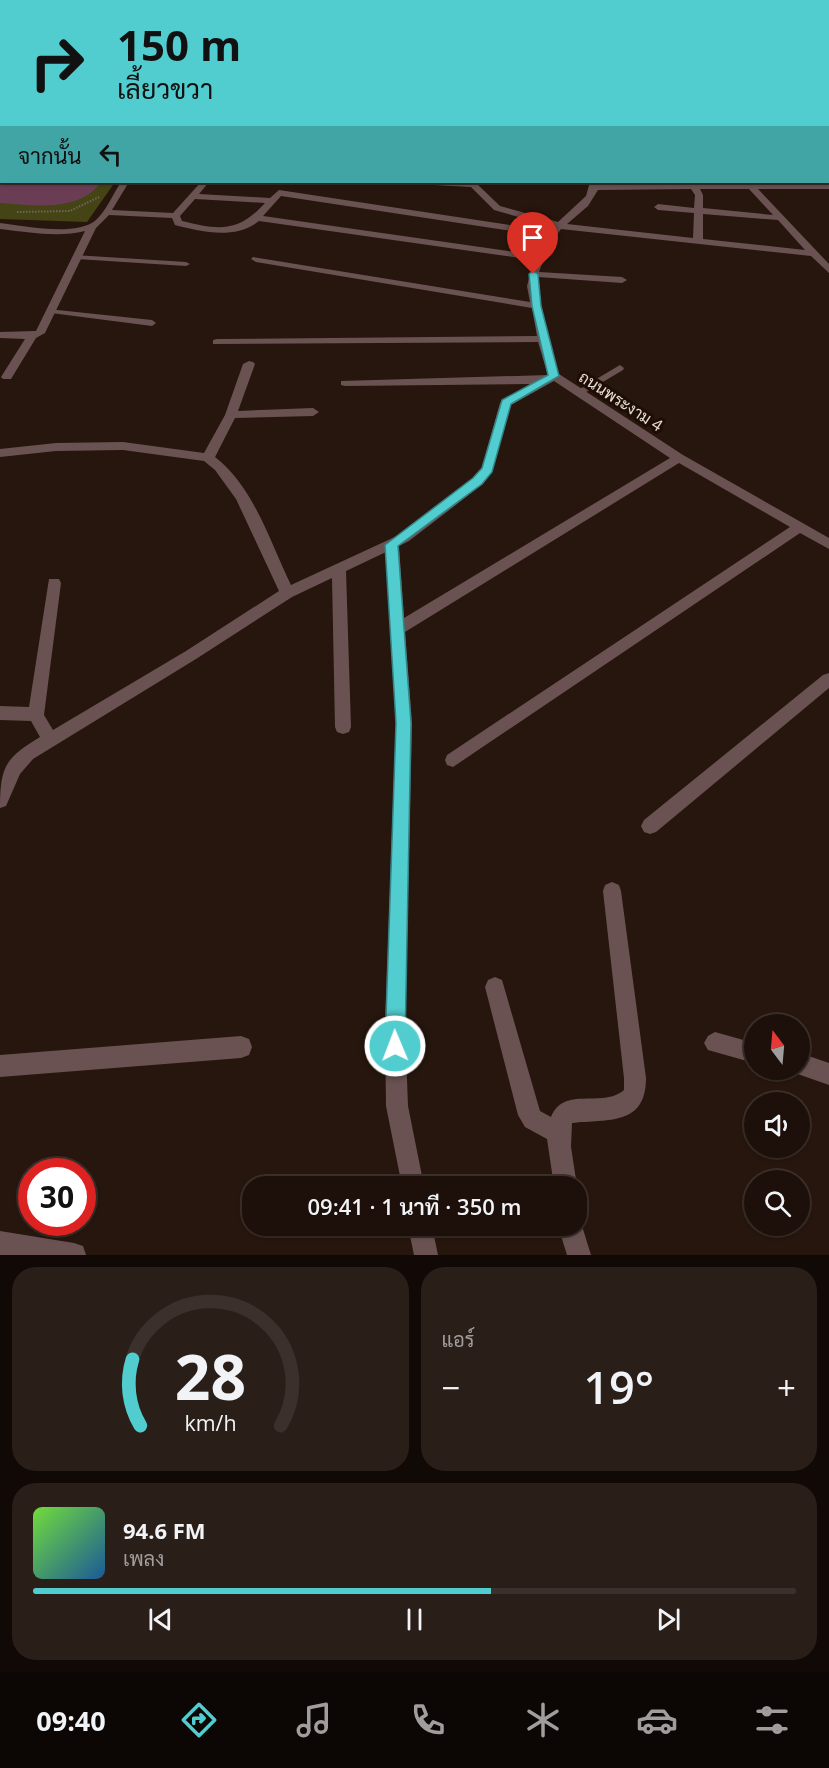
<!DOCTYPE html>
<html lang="th">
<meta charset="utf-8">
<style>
body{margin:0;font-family:"Open Sans",Sarabun,sans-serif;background:#2a1e18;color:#f1f3f6;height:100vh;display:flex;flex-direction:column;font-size:22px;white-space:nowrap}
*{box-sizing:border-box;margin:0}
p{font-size:20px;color:#a09d9c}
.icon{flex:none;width:33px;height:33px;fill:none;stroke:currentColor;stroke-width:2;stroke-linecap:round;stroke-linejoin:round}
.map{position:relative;height:1255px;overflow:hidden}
.panel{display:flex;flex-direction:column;gap:12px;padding:12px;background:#100906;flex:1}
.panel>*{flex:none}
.guide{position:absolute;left:0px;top:0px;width:830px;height:183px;box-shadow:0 2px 4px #0004,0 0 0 2px #3b302b;background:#52cdcf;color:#111;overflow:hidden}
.needle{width:39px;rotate:344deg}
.controls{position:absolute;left:744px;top:1014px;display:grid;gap:12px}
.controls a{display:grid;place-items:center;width:66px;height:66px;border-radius:50%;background:#1d100a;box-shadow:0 2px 4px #0004,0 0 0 2px #3b302b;font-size:30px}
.speed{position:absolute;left:18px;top:1158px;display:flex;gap:12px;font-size:30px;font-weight:700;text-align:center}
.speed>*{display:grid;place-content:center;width:78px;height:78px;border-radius:50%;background:#1d100a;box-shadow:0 2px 4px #0004,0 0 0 2px #3b302b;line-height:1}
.speed .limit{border:9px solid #d22;background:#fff;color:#111}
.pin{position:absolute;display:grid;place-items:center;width:51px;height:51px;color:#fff;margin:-62px -26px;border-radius:50% 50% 50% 0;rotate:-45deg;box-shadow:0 0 6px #0007}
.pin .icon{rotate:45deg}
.me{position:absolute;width:66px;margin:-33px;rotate:359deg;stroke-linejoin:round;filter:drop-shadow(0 0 4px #0008)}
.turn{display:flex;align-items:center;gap:21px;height:126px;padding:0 18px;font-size:27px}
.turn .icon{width:78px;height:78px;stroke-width:2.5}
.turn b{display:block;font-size:42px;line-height:51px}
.then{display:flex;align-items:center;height:57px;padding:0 18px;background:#0003;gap:12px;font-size:22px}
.big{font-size:45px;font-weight:600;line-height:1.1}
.panel .tile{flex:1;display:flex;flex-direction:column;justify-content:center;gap:9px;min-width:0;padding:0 21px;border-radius:24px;background:#2a1e18}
.panel .dial{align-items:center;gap:0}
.dial svg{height:156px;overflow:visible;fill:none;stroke:#3b302b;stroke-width:7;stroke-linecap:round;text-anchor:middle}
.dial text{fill:#f1f3f6;stroke:none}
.song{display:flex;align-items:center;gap:18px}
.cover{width:72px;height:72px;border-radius:9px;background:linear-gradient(135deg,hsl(100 70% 55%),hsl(210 70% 35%))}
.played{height:6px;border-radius:3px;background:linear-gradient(90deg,#52cdcf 60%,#3b302b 60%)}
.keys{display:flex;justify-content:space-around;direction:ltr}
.heat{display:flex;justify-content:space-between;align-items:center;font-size:33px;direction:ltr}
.panel .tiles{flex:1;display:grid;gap:12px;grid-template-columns:1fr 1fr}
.tile:last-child{grid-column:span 2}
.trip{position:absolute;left:242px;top:1176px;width:345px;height:60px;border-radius:24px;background:#1d100a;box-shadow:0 2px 4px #0004,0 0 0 2px #3b302b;font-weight:600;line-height:60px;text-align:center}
.tabs{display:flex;height:96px;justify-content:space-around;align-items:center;background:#0c0604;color:#a09d9c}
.tabs .icon{width:42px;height:42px}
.tabs .on{color:#52cdcf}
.tabs b{font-size:27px;color:#f1f3f6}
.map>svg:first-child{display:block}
.green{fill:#454415}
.water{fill:#6b3d54}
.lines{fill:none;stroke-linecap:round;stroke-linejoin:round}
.canal{fill:#6b3d54;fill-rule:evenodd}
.path{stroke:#73645c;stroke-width:2;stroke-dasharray:1.5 1.5;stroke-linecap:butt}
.service{fill:#6a5252;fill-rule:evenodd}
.minor{fill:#6a5252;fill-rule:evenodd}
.route{fill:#52cdcf;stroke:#358587;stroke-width:1.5}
.labels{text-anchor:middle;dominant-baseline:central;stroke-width:6;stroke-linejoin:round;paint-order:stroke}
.far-street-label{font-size:16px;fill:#e7dbd5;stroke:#1e0d05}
</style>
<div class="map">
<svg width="829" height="1255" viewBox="0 0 829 1255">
<rect width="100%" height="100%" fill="#27160d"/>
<path class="green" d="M0,30L2,182H115L87,222L0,219Z"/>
<path class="water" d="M0,41L2,182H101C79,213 33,205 0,203Z"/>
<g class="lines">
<path class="canal" d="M308,0H335L307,2Z"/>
<path class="path" d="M17,212L70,211L99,197"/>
<path class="service" d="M24,0H28V2H24Z
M134,0H138L139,2H134Z
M191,0H195L196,2H191Z
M811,0H829V1H813Z
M0,7H2V9H0Z
M828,40H829V44H828Z
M74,255L186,262L190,264L186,266L77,259H74Z
M48,309L152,320L156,323L152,326L51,313H48Z
M620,365L624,368L623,370L581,395L578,396L573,393Z"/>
<path class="minor" d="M260,0H280L255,2Z
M347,0H367L342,2Z
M640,0H649L637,2Z
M667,0H673L674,2H668Z
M710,0H727L706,2Z
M0,25H2V29H0Z
M828,49H829V53H828Z
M828,68H829V73H828Z
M828,90H829V94H828Z
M121,182H129L112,210L173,213L201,182H209L199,194L270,198L279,190L549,231L553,227L494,210L471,187L434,185L430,182L476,183L500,206L558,222L586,196L590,182H598V184L829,183V189H758L829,264V273L811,256L561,229L549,246L539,272L622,277L627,280L622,283L538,277L537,286L554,363L559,374L683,455L829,538V549L800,533L453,767L447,765L445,760L447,755L790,527L679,463L405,632L412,723L405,1026L408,1106L424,1186H402L386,1106L385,1026L396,723L386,552L346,571L351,727L349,732L343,734L337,732L335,727L332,578L292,597L196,659L33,759L20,774L6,806L0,808C0,767 5,758 40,737L31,721L0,720V706L29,707L49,579H59L61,583L44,715L53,730L186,651L279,591L236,499L215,470L204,461L123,450L56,451L0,457V449L56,443L123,442L204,453L225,415L243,364L249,361L253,362L255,364L238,411L313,408L319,412L313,416L235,418L215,457C254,487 270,542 291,585L399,535L473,478L482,468L500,403L532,384L345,386L341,385V381L548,375L538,342L213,344V340L217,339L537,336L532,308L256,262L251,259L253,257L530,302L527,286L534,260L259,221C235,240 202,232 175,225L172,218L109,215L96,228L45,333L36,338L11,379H3L1,377L25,339L0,338V332L36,331L85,231C58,238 27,232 0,229V223C25,226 76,237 96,220C106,211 113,194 121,182ZM691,189L695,195L694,208L658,204L654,207L658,210L694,213L693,238L567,224L588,206L598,190ZM700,189H749L773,215L703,208V195ZM281,196L545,236L536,255L263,216ZM195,199L265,203C238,233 219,230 182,221L180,216ZM703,214L778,220L805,250L703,239ZM554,381L670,458L404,618L399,546L409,541L483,484L492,472L511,405Z
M829,673V688L656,832L650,834L644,832L641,826L644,820L823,675Z
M612,882L619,885L621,891L646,1078C646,1126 608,1119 572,1123L571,1147L577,1186H554L547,1139L525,1127L518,1115L485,987L488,980L495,977L502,980L540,1111L551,1117C564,1085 602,1109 624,1090V1078L603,891L605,885Z
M715,1032L754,1043V1063L708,1050L704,1043L708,1036Z
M241,1036L249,1039L252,1047L249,1055L241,1058L0,1077V1055Z
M800,1053L829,1063V1085L792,1072V1070H800Z
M576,1217L582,1226L591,1255H567L558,1226H576Z
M408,1226H432L438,1255H414Z
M0,1231L74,1243L83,1246L86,1255H0Z"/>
</g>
<path class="route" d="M533,271L538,274L541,306L559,376L511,404L492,472L482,484L398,546L411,723L405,1046L402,1052L395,1055L388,1052L385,1046L396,723L385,545L473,478L482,468L502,400L548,375L532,306L529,274Z"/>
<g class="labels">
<g class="far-street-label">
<text transform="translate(621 401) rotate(33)">ถนนพระงาม 4</text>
</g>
</g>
</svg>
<div class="controls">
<a><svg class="needle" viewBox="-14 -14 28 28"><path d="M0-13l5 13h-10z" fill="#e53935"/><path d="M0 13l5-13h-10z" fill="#a09d9c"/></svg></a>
<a><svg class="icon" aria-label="sound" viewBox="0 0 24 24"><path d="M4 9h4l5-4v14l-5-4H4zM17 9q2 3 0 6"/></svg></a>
<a><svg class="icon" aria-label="search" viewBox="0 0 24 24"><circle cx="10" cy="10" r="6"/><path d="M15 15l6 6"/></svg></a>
</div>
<div class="speed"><div class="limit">30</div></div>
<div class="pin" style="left:533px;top:274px;background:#d93025"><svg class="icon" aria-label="arrive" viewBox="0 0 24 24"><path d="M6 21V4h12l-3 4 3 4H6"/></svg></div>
<svg class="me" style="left:395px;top:1046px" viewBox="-20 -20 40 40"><circle r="17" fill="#52cdcf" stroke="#fff" stroke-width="3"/><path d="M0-11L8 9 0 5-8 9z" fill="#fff"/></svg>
<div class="trip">09:41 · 1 นาที · 350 m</div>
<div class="guide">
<div class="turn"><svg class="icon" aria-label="right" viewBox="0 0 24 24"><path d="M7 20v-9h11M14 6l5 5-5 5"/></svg><div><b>150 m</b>เลี้ยวขวา</div></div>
<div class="then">จากนั้น<svg class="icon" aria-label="left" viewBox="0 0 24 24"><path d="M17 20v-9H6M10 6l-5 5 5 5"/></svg></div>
</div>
</div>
<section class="panel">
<div class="tiles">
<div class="tile dial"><svg viewBox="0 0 100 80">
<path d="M14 69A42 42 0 1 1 86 69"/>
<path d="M14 69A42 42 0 0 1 10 35" stroke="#52cdcf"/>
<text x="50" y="56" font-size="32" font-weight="700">28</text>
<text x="50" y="72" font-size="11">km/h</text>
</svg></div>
<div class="tile"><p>แอร์</p>
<div class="heat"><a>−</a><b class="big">19°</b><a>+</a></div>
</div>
<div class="tile">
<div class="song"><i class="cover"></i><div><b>94.6 FM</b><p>เพลง</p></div></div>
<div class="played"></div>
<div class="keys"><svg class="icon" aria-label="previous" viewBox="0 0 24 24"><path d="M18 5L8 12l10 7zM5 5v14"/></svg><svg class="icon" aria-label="pause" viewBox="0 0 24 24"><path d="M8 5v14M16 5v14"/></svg><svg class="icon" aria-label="next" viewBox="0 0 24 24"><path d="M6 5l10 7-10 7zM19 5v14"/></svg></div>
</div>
</div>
</section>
<nav class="tabs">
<b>09:40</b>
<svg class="icon on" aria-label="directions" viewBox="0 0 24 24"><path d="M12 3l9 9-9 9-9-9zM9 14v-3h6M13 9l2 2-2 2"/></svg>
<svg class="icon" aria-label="music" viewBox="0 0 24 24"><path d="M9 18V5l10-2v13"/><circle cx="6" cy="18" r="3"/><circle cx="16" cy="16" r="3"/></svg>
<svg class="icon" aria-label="phone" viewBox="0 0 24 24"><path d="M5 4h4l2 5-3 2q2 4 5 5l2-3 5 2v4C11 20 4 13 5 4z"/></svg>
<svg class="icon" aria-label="climate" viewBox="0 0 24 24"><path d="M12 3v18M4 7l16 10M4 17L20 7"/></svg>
<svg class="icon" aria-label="car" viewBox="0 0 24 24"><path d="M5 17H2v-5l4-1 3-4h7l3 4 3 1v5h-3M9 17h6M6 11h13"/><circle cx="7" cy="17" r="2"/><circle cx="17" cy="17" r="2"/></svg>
<svg class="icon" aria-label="filters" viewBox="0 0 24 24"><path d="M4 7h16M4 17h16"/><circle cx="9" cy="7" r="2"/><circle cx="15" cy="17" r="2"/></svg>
</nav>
